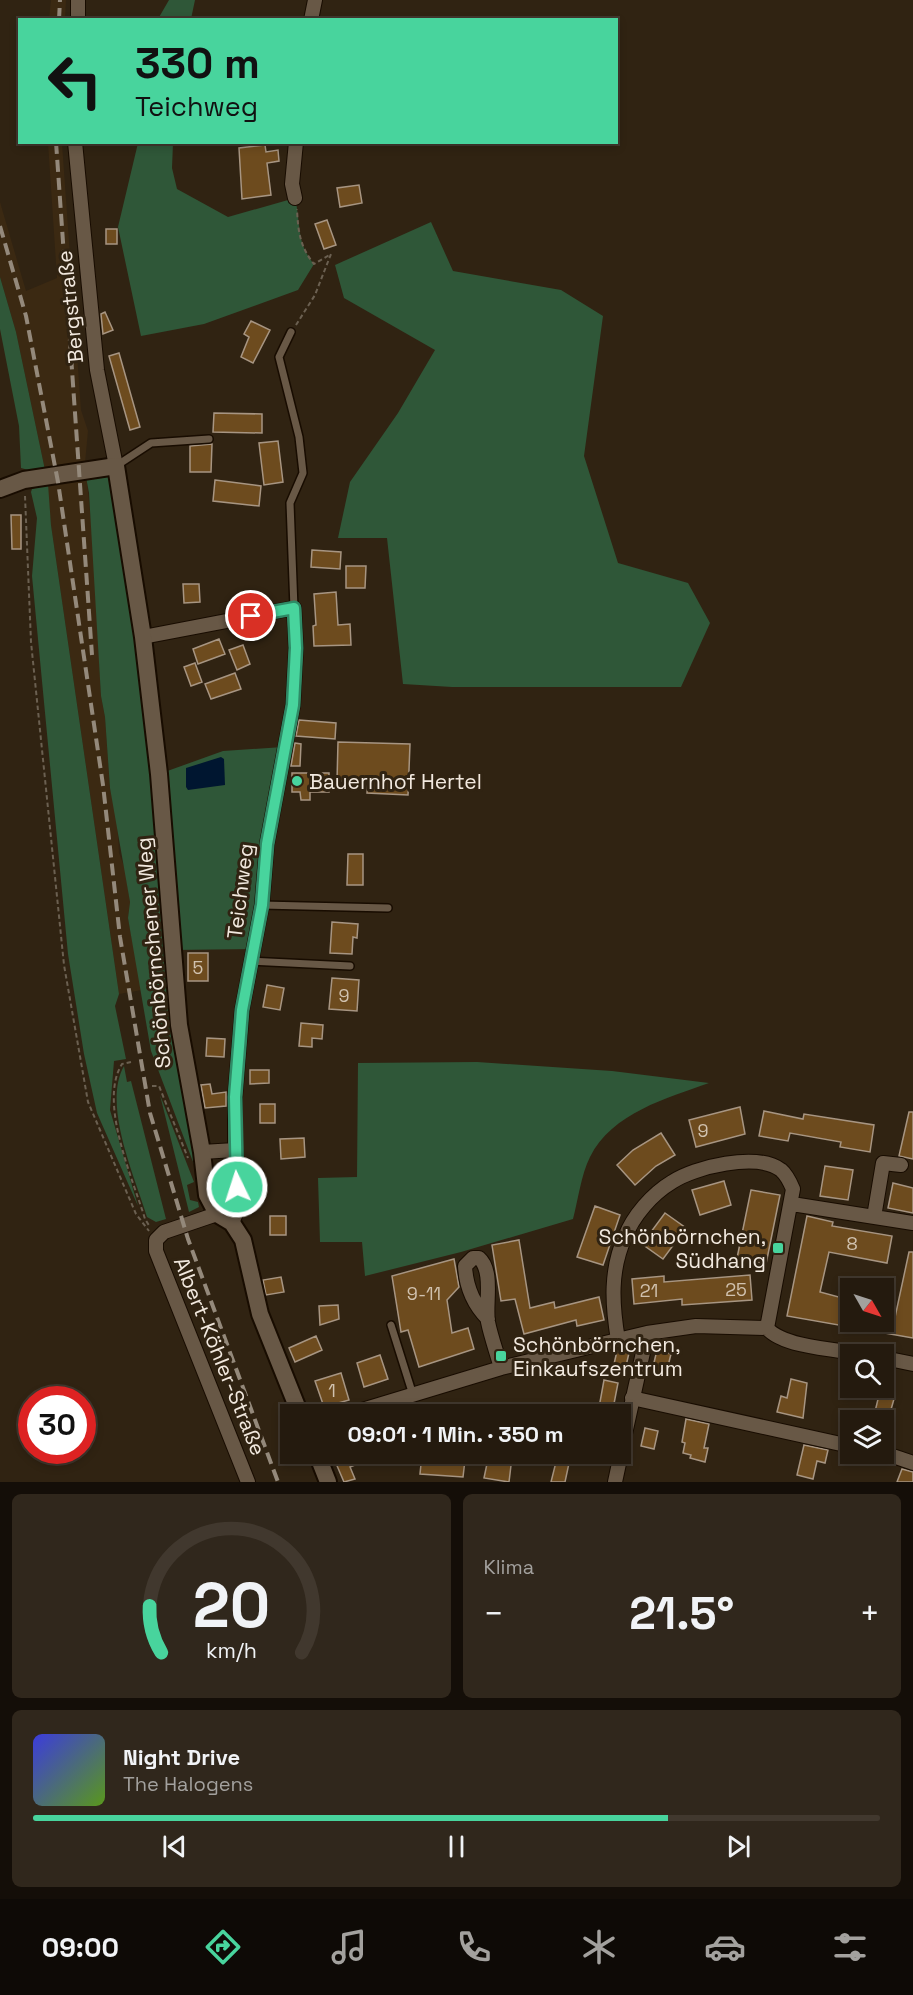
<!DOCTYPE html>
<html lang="de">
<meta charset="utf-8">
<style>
body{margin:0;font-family:"Space Grotesk",sans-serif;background:#30271c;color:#f1f3f6;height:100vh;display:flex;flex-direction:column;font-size:22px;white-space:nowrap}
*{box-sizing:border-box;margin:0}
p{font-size:20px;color:#a3a19e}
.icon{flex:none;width:33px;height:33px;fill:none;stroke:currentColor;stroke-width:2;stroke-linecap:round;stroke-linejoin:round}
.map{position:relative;height:1482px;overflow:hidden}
.sheet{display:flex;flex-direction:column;gap:12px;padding:12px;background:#140e08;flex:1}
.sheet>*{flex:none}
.hud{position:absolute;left:18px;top:18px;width:600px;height:126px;border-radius:0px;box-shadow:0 3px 9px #0003,0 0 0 2px #41382e;background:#48d49d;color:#111;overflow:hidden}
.needle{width:39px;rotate:129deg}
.buttons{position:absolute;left:840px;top:1278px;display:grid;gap:12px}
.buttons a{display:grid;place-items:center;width:54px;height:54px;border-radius:0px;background:#241a0e;box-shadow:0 3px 9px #0003,0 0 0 2px #41382e;font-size:30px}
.speed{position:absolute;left:18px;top:1386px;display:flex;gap:12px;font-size:30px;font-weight:700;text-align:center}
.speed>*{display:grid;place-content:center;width:78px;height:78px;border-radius:50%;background:#241a0e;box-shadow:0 3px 9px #0003,0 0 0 2px #41382e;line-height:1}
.speed .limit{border:9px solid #d22;background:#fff;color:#111}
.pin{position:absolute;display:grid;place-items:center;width:51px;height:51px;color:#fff;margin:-26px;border:3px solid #fff;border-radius:50%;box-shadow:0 2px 6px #0007}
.me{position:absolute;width:66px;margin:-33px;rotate:356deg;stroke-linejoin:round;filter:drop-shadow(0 0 4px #0008)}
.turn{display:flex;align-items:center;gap:21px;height:126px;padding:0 18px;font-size:27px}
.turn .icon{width:78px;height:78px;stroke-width:2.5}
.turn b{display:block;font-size:42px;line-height:51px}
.big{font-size:45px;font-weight:700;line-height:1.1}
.sheet .card{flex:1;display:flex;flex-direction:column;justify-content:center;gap:9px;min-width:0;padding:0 21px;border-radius:9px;background:#30271c}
.sheet .dial{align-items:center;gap:0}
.dial svg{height:156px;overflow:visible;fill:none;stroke:#41382e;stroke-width:7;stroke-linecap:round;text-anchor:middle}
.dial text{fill:#f1f3f6;stroke:none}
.song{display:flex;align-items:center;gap:18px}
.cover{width:72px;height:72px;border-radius:9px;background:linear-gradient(135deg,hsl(240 70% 55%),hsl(90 70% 35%))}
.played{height:6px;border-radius:3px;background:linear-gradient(90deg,#48d49d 75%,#41382e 75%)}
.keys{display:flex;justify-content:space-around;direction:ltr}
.heat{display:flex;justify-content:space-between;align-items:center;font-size:33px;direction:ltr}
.sheet .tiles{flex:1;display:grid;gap:12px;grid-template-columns:1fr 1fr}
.card:last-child{grid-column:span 2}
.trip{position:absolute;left:280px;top:1404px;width:351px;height:60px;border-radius:0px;background:#241a0e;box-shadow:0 3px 9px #0003,0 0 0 2px #41382e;font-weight:700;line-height:60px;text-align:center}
.tab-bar{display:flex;height:96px;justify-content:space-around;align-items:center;background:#0e0a06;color:#a3a19e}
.tab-bar .icon{width:42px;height:42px}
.tab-bar .on{color:#48d49d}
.tab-bar b{font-size:27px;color:#f1f3f6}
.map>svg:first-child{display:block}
.built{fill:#3b2912}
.green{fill:#2f5738}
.water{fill:#001630}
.building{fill:#6d4b1e;stroke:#a79582;stroke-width:1.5}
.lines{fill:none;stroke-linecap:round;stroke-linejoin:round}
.service-casing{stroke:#180c00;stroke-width:10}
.minor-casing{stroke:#180c00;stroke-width:16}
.tertiary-casing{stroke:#180c00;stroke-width:20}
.path{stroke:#6b6051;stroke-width:2;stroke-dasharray:4.5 3;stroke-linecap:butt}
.service{stroke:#685846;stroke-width:7}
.minor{stroke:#685846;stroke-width:14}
.tertiary{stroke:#685846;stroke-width:16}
.rail{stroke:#94897b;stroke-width:4;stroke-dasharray:12 6;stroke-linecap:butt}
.route-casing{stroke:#2f8a66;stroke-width:15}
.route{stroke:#48d49d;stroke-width:10}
.poi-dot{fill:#48d49d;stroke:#302312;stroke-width:2}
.labels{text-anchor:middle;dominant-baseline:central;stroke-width:6;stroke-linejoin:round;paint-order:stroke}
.number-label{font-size:18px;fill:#d1c2af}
.street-label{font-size:21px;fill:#f2e9df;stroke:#302312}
.poi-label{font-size:21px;fill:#f2e9df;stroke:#302312;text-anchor:start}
</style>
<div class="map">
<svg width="913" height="1482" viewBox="0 0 913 1482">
<rect width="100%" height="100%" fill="#302312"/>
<path class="built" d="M51,0H66L65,19H49Z
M48,143H62L81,410L88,431L85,463L93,540L101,696L105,717L110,788L117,819L119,853L125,869L130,902L128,918L142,990L119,994L51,525L45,470L16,332L0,277V202L26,291L57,278Z"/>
<path class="green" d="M169,0H195L191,19H158Z
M138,143H173L172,168L177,189L228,217L295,198C301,223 296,243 314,264L298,290L204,324L141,336L118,227Z
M431,222L453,271L561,290L603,316L584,456L618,563L688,583L710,623L681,687H452L403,684L387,538H338L350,482L398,413L435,350L344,298L335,265Z
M0,277L16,332L45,470L32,471L21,468L19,426L0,329Z
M104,475L110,477L131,587L198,1175L151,1051L128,918L130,902L110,788L105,717L101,696L89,493L86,477Z
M48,484L51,525L119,994L115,1006L126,1059L114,1061L110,1110L138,1206L97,1113L84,1054L68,954L32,576L37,518L31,492L32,489Z
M283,747L254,949L173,950L159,774L223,751Z
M477,1062L612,1071L709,1083C667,1098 612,1113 590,1157C581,1175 578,1200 573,1219L461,1252L365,1276L362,1242H320L318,1178L357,1177L358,1063Z
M124,1066L127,1082L131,1081L166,1219L156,1222L147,1217C135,1177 102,1105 124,1066Z
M160,1095L194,1182L187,1185L190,1200L198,1202L199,1207L189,1212Z
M229,1168L233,1196L225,1198L212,1170Z"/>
<path class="water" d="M221,757L224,759L225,785L188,790L186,787V768Z"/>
<path class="building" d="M265,145L266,152L278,150L279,161L267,163L271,195L242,199L239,148Z
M359,185L362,203L340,207L337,188Z
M327,220L336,245L324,249L315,224Z
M106,229H117V244H106Z
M105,312L113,330L103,334L101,314Z
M251,321L270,330L253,363L241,357L249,337L244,334Z
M119,353L140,427L130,430L109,356Z
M214,413L262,414V433L213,432Z
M278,441L283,482L264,485L259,443Z
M212,444L211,472H190V446Z
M215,480L261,486L259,506L213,501Z
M11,515H21V549H12Z
M312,550L341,552L340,569L311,567Z
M346,566H366L365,588H346Z
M183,584H199L200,602L184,603Z
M336,592L338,625L350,624L351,645L314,646L313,626L316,625L314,594Z
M219,639L225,654L198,664L193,649Z
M243,645L250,664L237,670L229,650Z
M195,663L202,682L191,686L184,667Z
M235,673L241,689L211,699L205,684Z
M299,720L336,723L335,739L296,736Z
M338,742L410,744L408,795L367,793L368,781H337Z
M295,743L301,744L300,766H291Z
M292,773H329V792H310V800H301L300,792H292Z
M348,854H363V885H347Z
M332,922L358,924L357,938L353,937L352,954L330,953Z
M188,953H208V981H188Z
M332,978L359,980L357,1011L329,1009Z
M267,985L284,988L280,1010L263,1007Z
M301,1023L323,1025L322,1039L312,1038V1047L299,1046Z
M207,1038L225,1039L224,1057L206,1056Z
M250,1070H269V1083L250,1084Z
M210,1084L212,1094L226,1092V1106L205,1108L201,1085Z
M260,1104H275V1123H260Z
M740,1107L745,1134L696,1147L689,1120Z
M764,1111L803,1119L804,1114L874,1125L870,1152L840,1147L841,1142L790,1133L788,1141L759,1136Z
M909,1112H913V1159L899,1156Z
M661,1133L675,1155L656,1166L635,1185L617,1165L633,1150Z
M304,1138L305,1157L281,1159L280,1139Z
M825,1166L853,1170L848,1200L820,1196Z
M724,1181L731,1205L700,1215L692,1190Z
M893,1183L913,1188V1213L888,1208Z
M751,1190L780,1195L766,1264L737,1258Z
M595,1206L620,1215L603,1265L577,1257Z
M665,1213L686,1228L663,1259L642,1244Z
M270,1216H286V1235H270Z
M807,1216L833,1222L832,1226L892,1236L887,1263L829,1252L820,1292L850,1300V1322H894L909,1252H913V1338L787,1316Z
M519,1240L530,1308L554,1302L555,1308L599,1297L604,1320L577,1326L576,1320L524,1334L515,1299L501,1301L492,1245Z
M454,1259L459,1287L447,1300L452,1333L468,1328L474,1349L419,1367L408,1330L401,1332L392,1276Z
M750,1275L752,1300L682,1305V1299L634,1304L632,1279L664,1276V1282Z
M281,1277L284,1292L266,1295L263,1280Z
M338,1305L339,1319L320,1325L319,1306Z
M316,1336L322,1350L295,1362L289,1348Z
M657,1350L671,1354L666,1374L652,1371Z
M617,1351L629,1353L626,1366L614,1364Z
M380,1355L388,1379L364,1387L357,1363Z
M341,1373L349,1400L324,1407L315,1381Z
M791,1379L807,1383L803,1418L777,1412L781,1396L787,1398Z
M604,1380L618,1383L612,1414L598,1413Z
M879,1395L894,1399L888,1420H873Z
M686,1419L709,1424L704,1448H708L705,1462L690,1458L691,1455L683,1453L685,1443L682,1442Z
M645,1428L658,1431L654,1449L641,1446Z
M804,1445L828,1450L825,1463L817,1461L813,1479L797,1475Z
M332,1454H382L350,1467L355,1479L344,1482Z
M422,1454H454L453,1459L465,1460L463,1477L420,1474Z
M493,1454L512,1457L509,1482L484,1478L488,1459L492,1460Z
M558,1454H571L565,1482H551Z
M902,1469L913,1472V1482H897Z"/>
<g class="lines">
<defs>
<path id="service" d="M291,332L279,357L299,437L303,473L290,503L294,608
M116,466L151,443L209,439
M262,905L388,908
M251,961L350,966
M391,1325L413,1395"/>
<path id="minor" d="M78,20V0
M311,20L315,0
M75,142L97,370L116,466
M295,198L292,184L296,142
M143,637L294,608L296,648L293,705L267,844L262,905L242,1010L235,1097V1150L239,1206L232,1223
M202,1152L235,1150
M792,1204L913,1223
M217,1214L164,1232L156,1240V1251L248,1482
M874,1217L883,1163L901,1165
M488,1319C473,1304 466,1287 465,1266L473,1258H479C494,1271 485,1304 488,1322C491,1337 497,1353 501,1368
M618,1340C612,1304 610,1270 625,1237C633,1216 652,1194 672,1182C694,1167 757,1152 781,1170C787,1175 790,1182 793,1189L767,1328
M884,1358L913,1364
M632,1398L850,1446
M349,1414L501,1368L647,1333L696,1326L767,1328C782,1347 838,1350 862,1354
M621,1452L644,1348
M884,1453L913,1463
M615,1482L621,1454"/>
<path id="tertiary" d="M0,489L24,480L116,466L143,637L159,774L179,1025L202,1152L207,1195L217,1214L232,1223L243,1240L260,1314L300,1414
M317,1454L328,1482"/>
</defs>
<use href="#service" class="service-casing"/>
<use href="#minor" class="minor-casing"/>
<use href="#tertiary" class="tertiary-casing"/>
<path class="path" d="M296,325L315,295L331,254L314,264C300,247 298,231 297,209
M25,496L31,642L64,965L88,1102L136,1214L149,1231
M131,1062L122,1064C98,1102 133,1179 145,1219L150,1227
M152,1086H159L188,1158"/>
<use href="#service" class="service"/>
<use href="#minor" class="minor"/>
<use href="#tertiary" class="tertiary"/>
<path class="rail" d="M59,20L60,0
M56,142L92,655
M0,226L26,316L58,482L103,785L120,937L150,1113L188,1239L278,1482"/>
</g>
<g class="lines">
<defs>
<path id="route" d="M237,1187L235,1097L242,1010L262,905L267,844L293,705L296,648L294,608L251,616"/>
</defs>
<use href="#route" class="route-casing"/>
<use href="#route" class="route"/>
</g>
<g class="poi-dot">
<circle cx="297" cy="781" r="6"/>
<rect x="772" y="1242" width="12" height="12" rx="3"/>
<rect x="495" y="1350" width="12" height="12" rx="3"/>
</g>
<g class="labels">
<g class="number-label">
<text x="198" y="967">5</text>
<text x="344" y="995">9</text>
<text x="703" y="1130">9</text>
<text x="852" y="1243">8</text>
<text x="736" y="1289">25</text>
<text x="649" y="1290">21</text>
<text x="424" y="1293">9-11</text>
<text x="332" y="1390">1</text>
</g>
<g class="street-label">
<text transform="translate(70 307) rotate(-96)">Bergstraße</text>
<text transform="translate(240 891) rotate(-83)">Teichweg</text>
<text transform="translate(153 953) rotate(-95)">Schönbörnchener Weg</text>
<text transform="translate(220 1356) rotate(68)">Albert-Köhler-Straße</text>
</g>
<g class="poi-label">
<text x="309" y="781">Bauernhof Hertel</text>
<text x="766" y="1236" text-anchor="end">Schönbörnchen,<tspan x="766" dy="24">Südhang</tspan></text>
<text x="513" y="1344">Schönbörnchen,<tspan x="513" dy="24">Einkaufszentrum</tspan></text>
</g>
</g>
</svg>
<div class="buttons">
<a><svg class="needle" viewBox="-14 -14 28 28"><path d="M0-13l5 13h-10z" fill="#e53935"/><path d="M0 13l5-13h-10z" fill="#a3a19e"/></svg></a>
<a><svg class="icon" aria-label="search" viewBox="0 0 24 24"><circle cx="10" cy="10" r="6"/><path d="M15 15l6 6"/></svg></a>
<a><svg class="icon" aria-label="layers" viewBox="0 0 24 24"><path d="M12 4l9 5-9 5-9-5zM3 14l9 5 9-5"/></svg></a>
</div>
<div class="speed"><div class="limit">30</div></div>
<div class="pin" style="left:251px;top:616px;background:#d93025"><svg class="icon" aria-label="arrive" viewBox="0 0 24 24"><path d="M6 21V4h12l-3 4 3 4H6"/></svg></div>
<svg class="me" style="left:237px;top:1187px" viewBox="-20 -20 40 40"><circle r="17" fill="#48d49d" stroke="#fff" stroke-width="3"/><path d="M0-11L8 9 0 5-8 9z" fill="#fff"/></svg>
<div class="trip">09:01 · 1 Min. · 350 m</div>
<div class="hud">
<div class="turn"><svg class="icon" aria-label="left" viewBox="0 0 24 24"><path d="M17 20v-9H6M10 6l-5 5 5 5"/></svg><div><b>330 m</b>Teichweg</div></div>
</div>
</div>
<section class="sheet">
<div class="tiles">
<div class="card dial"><svg viewBox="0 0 100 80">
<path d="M14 69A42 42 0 1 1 86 69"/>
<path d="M14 69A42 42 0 0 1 8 45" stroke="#48d49d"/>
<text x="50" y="56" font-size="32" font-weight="700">20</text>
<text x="50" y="72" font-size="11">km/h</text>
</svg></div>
<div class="card"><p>Klima</p>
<div class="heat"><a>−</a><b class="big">21.5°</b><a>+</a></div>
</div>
<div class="card">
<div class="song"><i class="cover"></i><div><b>Night Drive</b><p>The Halogens</p></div></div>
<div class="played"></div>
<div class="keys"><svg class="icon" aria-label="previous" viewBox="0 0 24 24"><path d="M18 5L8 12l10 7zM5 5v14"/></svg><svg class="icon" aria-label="pause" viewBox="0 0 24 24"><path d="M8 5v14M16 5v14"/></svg><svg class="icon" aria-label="next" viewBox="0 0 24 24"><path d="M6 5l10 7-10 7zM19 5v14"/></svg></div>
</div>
</div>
</section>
<nav class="tab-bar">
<b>09:00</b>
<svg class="icon on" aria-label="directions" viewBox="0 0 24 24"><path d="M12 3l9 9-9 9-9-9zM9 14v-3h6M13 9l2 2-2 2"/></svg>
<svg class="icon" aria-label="music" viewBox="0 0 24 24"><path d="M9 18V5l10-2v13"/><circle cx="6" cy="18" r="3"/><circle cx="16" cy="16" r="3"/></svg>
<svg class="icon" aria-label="phone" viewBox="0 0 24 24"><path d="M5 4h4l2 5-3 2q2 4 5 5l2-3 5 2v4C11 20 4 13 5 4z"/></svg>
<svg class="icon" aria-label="climate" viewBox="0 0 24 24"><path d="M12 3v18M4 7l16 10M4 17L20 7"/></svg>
<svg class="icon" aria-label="car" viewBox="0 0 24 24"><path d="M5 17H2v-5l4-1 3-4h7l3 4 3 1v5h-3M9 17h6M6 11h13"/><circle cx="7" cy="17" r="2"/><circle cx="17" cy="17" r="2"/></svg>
<svg class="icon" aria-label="filters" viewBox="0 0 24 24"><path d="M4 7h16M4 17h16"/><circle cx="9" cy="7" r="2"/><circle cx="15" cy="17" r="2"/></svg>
</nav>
